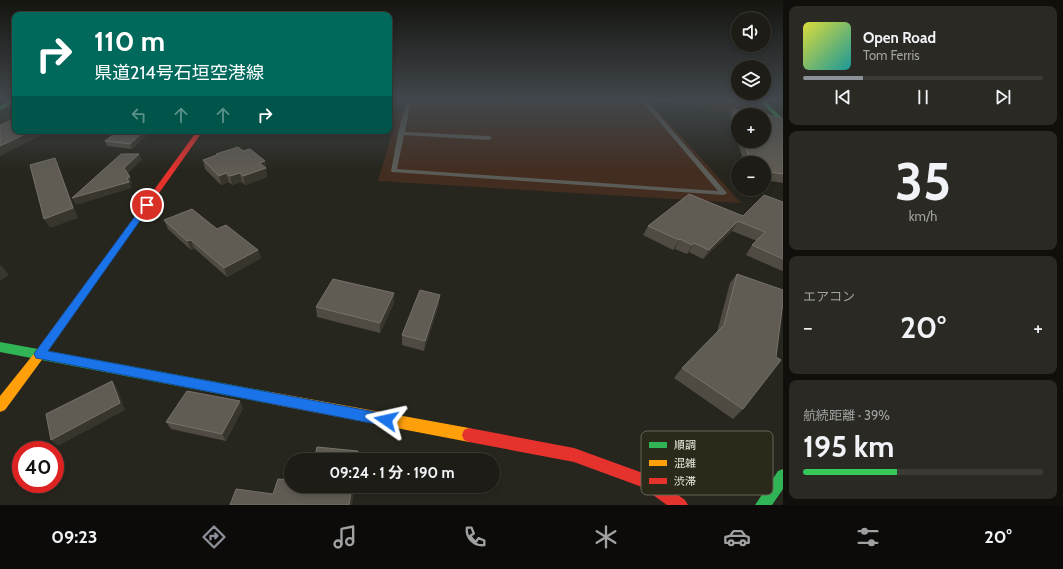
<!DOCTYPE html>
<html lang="ja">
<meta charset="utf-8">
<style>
body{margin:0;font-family:Cabin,"Noto Sans JP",sans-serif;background:#2a2923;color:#f1f3f6;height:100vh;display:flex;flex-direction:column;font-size:15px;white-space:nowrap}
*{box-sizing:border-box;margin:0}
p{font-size:13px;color:#a0a1a1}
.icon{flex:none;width:22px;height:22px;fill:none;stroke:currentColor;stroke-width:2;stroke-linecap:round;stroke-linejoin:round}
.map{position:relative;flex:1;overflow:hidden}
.details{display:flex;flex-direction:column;gap:6px;padding:6px;background:#100f0c;width:280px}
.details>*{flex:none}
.guide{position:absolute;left:12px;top:12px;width:380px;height:122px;border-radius:8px;box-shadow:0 2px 6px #0003,0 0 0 1px #3b3a35;background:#00695c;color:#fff;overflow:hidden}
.controls{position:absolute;left:731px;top:12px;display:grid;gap:8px}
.controls a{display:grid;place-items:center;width:40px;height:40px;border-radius:50%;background:#1d1c16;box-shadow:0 2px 6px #0003,0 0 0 1px #3b3a35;font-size:20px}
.speed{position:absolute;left:12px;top:441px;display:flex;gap:8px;font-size:20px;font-weight:700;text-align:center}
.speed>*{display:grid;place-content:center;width:52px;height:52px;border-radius:50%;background:#1d1c16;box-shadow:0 2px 6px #0003,0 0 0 1px #3b3a35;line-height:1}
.speed .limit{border:6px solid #d22;background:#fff;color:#111}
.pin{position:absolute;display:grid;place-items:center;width:34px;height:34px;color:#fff;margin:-17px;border:2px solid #fff;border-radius:50%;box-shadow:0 1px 4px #0007}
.me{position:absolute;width:44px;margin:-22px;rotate:281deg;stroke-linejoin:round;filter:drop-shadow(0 0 3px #0008)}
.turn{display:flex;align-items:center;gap:14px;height:84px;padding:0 16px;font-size:18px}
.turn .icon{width:52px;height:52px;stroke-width:2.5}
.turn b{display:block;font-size:28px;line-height:34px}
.lanes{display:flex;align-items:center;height:38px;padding:0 16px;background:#0003;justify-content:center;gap:20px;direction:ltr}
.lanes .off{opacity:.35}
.big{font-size:30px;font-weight:700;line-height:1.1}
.details .tile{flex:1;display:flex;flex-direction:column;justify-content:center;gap:6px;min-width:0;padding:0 14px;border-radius:8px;background:#2a2923}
.details .dial{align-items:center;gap:0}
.dial b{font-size:52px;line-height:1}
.song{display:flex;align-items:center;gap:12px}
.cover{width:48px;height:48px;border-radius:6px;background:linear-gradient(135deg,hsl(60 70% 55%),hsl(180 70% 35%))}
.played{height:4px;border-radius:2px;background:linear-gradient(90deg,#8c9099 25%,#3b3a35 25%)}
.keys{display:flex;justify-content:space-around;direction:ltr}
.heat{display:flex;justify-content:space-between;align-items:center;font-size:22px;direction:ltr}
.charge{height:6px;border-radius:3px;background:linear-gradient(90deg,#34c759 39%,#3b3a35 0)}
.trip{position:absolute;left:284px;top:453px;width:216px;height:40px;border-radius:20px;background:#1d1c16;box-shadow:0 2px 6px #0003,0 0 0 1px #3b3a35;font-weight:700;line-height:40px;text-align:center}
.tabs{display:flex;height:64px;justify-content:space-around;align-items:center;background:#0c0b09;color:#a0a1a1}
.tabs .icon{width:28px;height:28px}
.tabs .current{color:#8c9099}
.tabs b{font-size:18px;color:#f1f3f6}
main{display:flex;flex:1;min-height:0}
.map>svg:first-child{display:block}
.green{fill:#432d20}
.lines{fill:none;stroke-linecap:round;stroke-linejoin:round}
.lane{fill:#5a5c57;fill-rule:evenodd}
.fast{fill:#30b455;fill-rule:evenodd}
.slow{fill:#ff9f0a;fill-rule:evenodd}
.jam{fill:#e5322d;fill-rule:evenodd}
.wall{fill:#504b42;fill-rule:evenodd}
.shaded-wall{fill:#38352c}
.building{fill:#605c53;stroke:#767269}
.route{fill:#1a73e8;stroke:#114b97}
.key{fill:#2b2a1a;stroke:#646455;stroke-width:1}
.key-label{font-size:11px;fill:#eaeae0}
</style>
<main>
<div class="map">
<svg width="783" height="505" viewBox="0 0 783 505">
<rect width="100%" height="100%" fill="#27261e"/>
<path class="green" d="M402,100H649L741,203L378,181Z
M654,100H757L778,121L764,115H740Z"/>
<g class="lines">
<path class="lane" d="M407,100H411L405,132L489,136L492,138L489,140L404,135L397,169L718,191L641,100H646L727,193L724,195L392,172L391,171L398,133Z"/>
<path class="fast" d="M9,100L15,102L0,110V106Z
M759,100H764L783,119V124Z
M0,342L271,392L275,394L277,398L275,402L271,404L0,352Z
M783,469V489L772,505H755L778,471Z"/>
<path class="slow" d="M100,267L103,268L105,270L103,272L44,357L5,410L0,412V396L36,351L97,268Z
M271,392L469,428L474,430L476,435L474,440L469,442L271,404L267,402L265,398L267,394Z"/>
<path class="jam" d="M197,131H203L103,272H97L95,270L97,268Z
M469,428L574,448L651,476L685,500L688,505H667L642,487L574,462L469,442L464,440L462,435L464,430Z"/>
</g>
<path class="wall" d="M733,109L783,119V183L764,180V163H744L730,116ZM738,115L764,141H738Z
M118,131H145L147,135L132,149L107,146L105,141Z
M216,154L267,169L266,170L267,177L245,185L242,182L232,185L229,182L221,185L205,169L203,160L216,155Z
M783,202V270L782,271L746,255L752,245L757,241L732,231L703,259L689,252L687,254L675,249L673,250L643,235L648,226L743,216Z
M164,220L217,229L258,250L261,258L227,277L194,248L191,250L168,229Z
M737,274L743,409L733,419L674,378L682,368L717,332L730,283Z
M394,303L380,333L317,317L316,307Z
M439,304L424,351L402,345V335Z
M243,408L226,441L171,429L166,422Z"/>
<path class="shaded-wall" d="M32,131H50L0,156V146Z
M144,131H145L147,135L132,149L130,144Z
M139,154L142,160L127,174L124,168Z
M55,158L59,167L78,218L50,228L44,219Z
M265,161L267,177L245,185L243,176L259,163Z
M226,173L229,182L221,185L219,176Z
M240,173L242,182L232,185L230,176Z
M130,177L132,183L130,184L132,188L76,205L72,198Z
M738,221L732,231L703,259L709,250Z
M680,239L675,249L673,250L679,240Z
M191,240L194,248L191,250L187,241Z
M694,243L689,252L687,254L692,245Z
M258,250L261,258L227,277L224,268Z
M1,265L9,275L0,281V266Z
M394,293V303L380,333V323Z
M440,295L439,304L424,351L425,341Z
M112,381L117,388L125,410L58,446L51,440Z
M240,401L243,408L226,441L222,434Z
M358,451L359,460H357Z
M352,486H355L352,505H349Z"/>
<path class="building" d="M733,109L778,117L783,119V174L764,171V163H751L743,141H764V115H738V124Z
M15,119V131H32L0,146V125Z
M118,131H144L130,144L105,141Z
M238,147L243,151L250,149L265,161L259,163L266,168L243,176L240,173L230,176L226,173L219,176L203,160L217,155L216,154Z
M121,154H139L124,168L130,177L127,178L129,182L72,198Z
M55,158L73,208L44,219L30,165Z
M689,194L743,216L764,195L783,202V259L752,245L765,232L738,221L709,250L694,243L692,245L680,239L679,240L648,226Z
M192,209L217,229L226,225L258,250L224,268L191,240L187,241L164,220Z
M737,274L783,290V302L776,357L781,360L743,409L682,368L724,325Z
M333,279L394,293L380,323L316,307Z
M420,290L440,295L425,341L402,335Z
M112,381L120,403L51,440L46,414Z
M187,391L240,401L222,434L166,422Z
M317,447L358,451L357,460H314Z
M278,479L291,480V486H352L349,505H230L236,489L273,494Z"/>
<linearGradient id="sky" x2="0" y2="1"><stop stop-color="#151510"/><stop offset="0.58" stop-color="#41474c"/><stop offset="1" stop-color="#41474c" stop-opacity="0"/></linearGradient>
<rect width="783" height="171" fill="url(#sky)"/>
<path class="route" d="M147,203L151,205L48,351L386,414L391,415L393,420L391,424L386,426L36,358L34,354L36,351L144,204Z"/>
<rect x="641" y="431" width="132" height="64" rx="6" class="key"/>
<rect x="649" y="442" width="18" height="6" fill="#30b455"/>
<rect x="649" y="460" width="18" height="6" fill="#ff9f0a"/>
<rect x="649" y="478" width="18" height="6" fill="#e5322d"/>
<g class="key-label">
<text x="674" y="449">順調</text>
<text x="674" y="467">混雑</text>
<text x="674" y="485">渋滞</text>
</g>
</svg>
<div class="controls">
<a><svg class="icon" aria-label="sound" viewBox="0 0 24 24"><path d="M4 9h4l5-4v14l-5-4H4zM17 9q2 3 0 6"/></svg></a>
<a><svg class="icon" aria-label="layers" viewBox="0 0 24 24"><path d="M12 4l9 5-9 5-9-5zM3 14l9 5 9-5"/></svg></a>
<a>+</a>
<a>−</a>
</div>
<div class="speed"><div class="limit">40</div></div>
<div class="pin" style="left:147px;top:205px;background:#d93025"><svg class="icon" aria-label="arrive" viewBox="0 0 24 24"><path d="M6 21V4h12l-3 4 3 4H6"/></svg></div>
<svg class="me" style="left:386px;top:420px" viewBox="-20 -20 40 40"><path d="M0-17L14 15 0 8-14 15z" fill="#1a73e8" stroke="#fff" stroke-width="4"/></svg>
<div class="trip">09:24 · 1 分 · 190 m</div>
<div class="guide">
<div class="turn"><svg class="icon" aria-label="right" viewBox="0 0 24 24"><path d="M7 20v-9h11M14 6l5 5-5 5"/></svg><div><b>110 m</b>県道214号石垣空港線</div></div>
<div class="lanes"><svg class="icon off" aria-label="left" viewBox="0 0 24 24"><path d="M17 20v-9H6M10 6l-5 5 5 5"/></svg><svg class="icon off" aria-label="ahead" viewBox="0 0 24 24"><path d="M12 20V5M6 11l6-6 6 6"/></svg><svg class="icon off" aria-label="ahead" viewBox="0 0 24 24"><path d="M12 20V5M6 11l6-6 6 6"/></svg><svg class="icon" aria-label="right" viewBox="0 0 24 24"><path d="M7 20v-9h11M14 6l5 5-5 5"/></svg></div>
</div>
</div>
<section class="details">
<div class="tile">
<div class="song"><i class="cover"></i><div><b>Open Road</b><p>Tom Ferris</p></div></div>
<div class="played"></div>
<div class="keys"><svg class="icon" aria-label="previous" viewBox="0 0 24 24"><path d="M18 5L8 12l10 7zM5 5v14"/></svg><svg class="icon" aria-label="pause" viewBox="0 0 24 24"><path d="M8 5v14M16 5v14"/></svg><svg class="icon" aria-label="next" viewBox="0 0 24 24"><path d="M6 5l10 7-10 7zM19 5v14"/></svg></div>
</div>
<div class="tile dial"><b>35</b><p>km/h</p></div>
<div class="tile"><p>エアコン</p>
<div class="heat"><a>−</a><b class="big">20°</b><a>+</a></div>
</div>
<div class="tile"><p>航続距離 · 39%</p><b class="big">195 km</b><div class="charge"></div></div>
</section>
</main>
<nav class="tabs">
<b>09:23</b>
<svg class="icon current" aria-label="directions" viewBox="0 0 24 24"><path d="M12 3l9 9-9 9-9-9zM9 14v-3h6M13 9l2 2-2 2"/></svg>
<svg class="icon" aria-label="music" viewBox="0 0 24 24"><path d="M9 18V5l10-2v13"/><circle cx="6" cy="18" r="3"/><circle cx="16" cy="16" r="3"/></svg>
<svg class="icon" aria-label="phone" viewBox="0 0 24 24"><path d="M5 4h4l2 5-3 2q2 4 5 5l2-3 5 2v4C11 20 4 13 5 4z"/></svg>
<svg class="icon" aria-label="climate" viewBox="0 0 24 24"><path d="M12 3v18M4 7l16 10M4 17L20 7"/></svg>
<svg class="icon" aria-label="car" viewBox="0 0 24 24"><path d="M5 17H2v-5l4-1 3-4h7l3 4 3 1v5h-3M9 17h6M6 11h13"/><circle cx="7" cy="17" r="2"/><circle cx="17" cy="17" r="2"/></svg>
<svg class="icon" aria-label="filters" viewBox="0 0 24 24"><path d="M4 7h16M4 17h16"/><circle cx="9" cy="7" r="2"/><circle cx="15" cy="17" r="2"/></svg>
<b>20°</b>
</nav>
